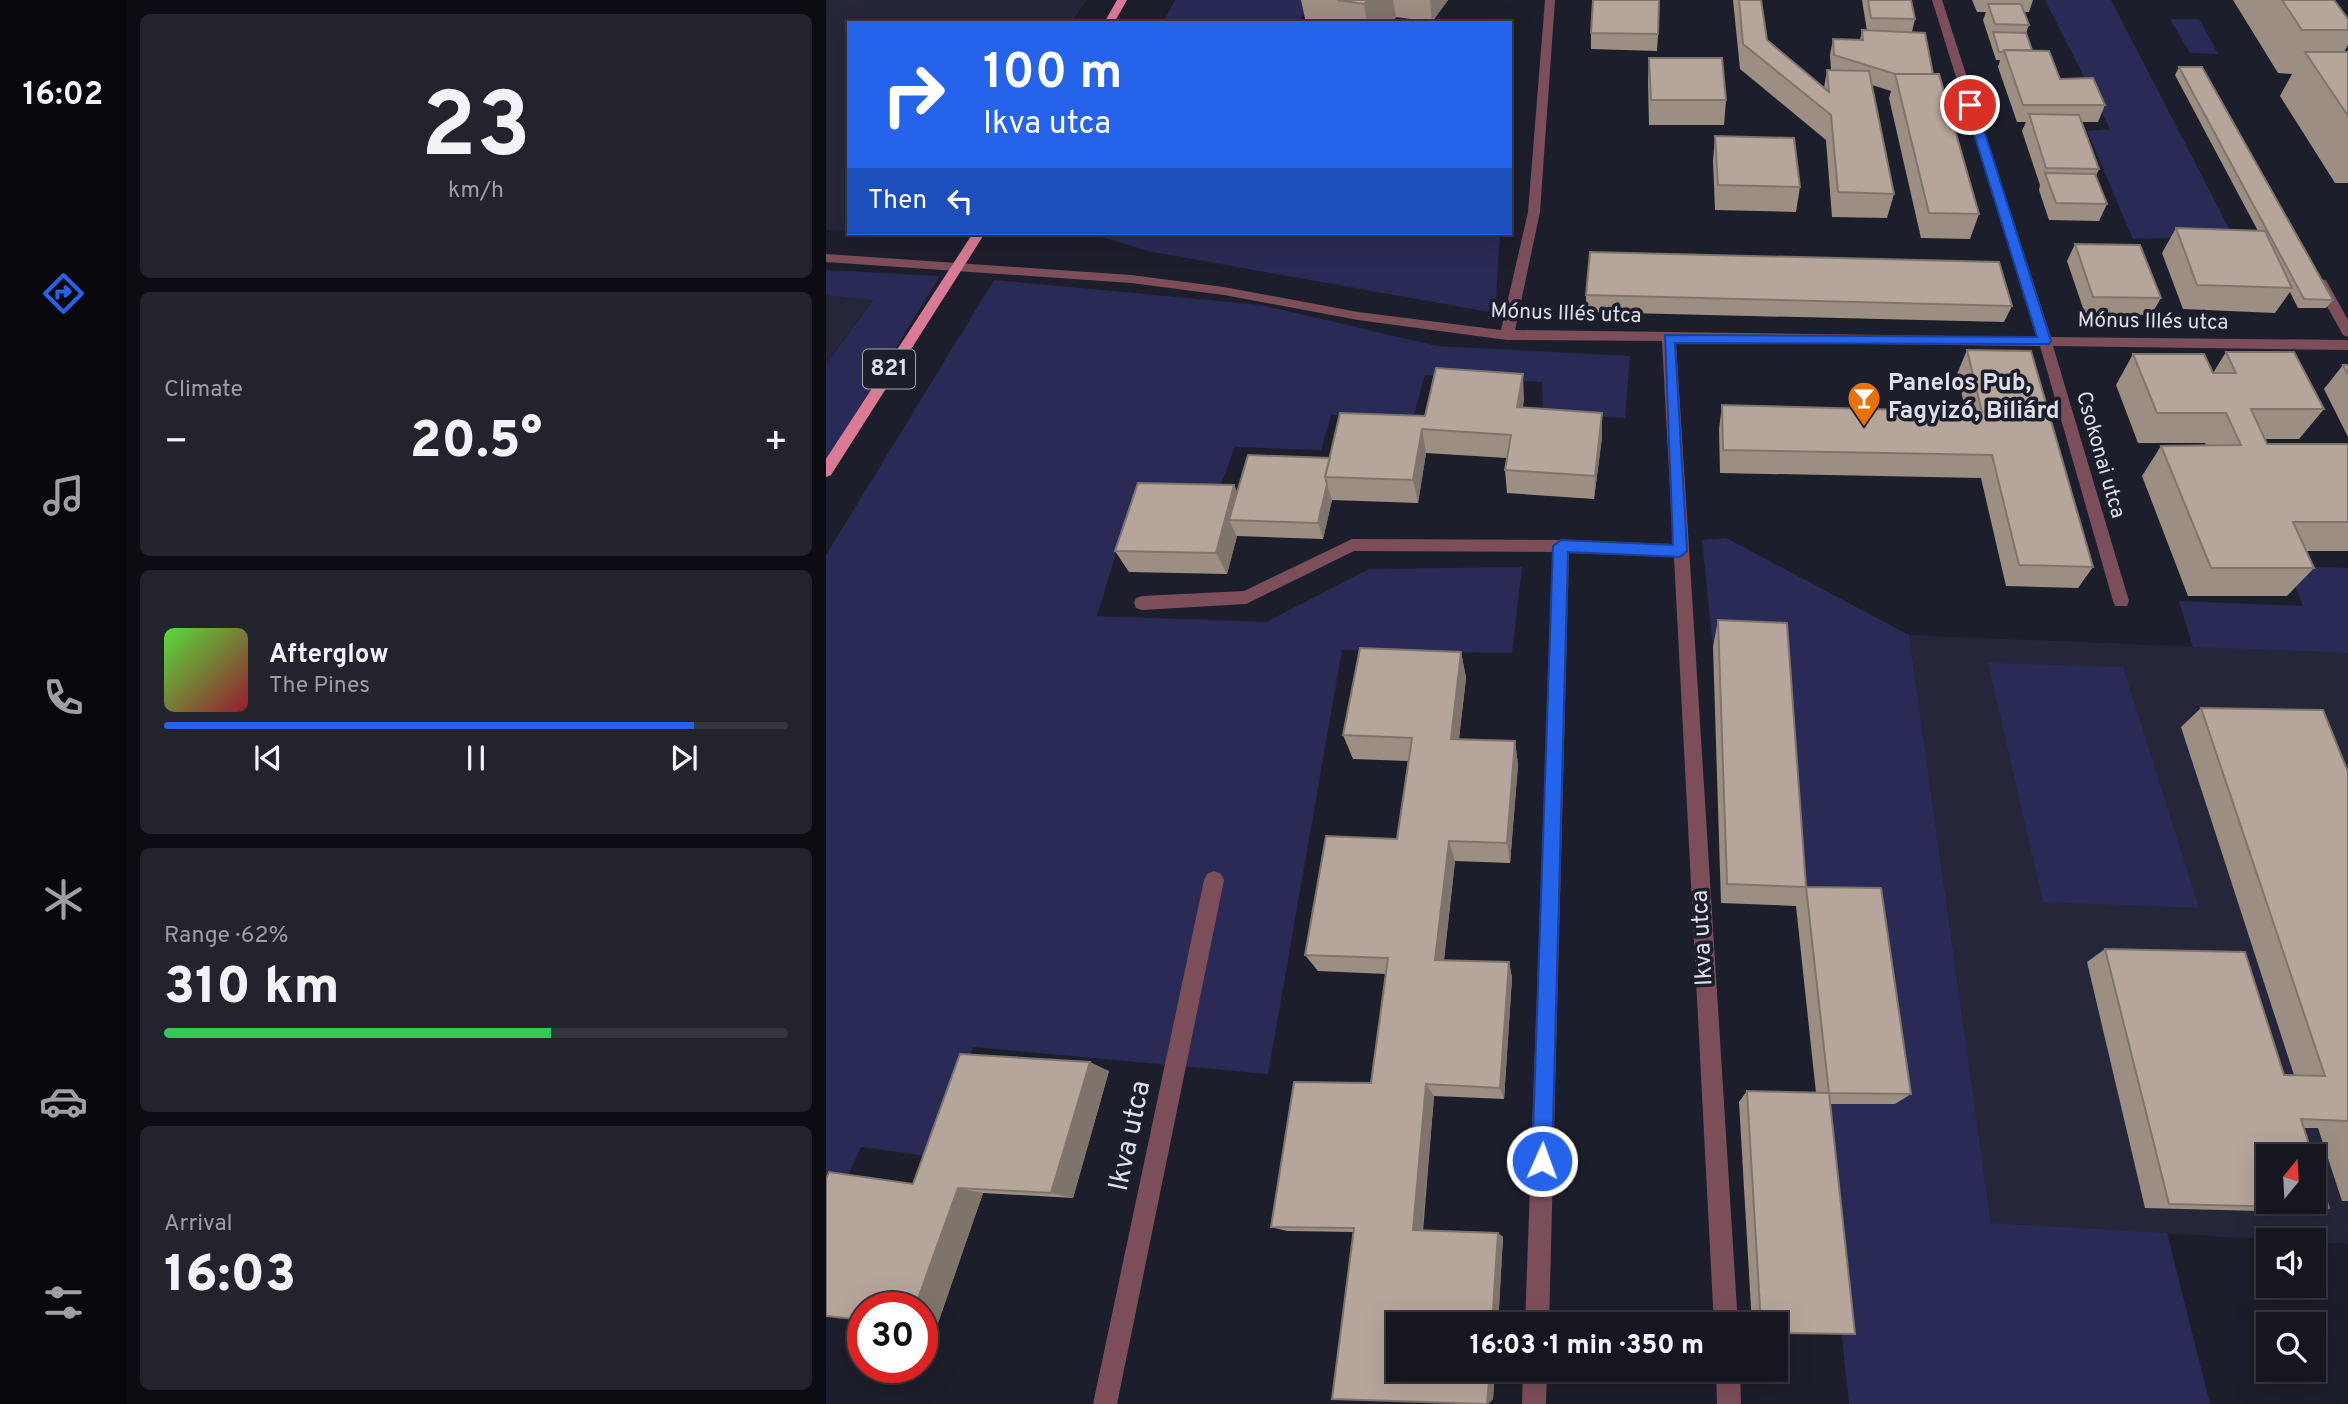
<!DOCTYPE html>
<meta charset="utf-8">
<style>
body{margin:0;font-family:Overpass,sans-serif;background:#23232d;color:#f1f3f6;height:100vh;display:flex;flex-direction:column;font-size:26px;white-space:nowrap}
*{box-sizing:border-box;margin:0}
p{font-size:23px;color:#9e9fa5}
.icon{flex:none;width:38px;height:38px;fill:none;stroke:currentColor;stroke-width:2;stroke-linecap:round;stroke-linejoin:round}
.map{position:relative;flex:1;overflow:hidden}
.panel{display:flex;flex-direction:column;gap:14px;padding:14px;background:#0c0c12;width:700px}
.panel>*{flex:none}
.top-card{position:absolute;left:21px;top:21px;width:665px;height:214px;border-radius:0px;box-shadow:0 7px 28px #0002,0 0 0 2px #35353e;background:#2563eb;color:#fff;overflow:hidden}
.needle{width:46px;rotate:18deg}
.controls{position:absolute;left:1430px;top:1144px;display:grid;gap:14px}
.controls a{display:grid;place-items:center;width:70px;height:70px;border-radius:0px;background:#161620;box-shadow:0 7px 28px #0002,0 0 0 2px #35353e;font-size:35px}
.speed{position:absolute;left:21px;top:1292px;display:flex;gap:14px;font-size:35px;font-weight:700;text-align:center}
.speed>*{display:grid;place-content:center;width:91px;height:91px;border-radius:50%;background:#161620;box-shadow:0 7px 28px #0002,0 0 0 2px #35353e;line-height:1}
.speed .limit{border:10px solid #d22;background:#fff;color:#111}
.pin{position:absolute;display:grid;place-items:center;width:60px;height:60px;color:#fff;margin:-30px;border:4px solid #fff;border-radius:50%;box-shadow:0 2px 7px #0007}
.me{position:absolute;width:77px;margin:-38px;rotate:2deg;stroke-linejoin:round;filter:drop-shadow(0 0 5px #0008)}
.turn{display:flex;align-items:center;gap:24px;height:147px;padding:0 21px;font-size:32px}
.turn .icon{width:91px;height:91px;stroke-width:2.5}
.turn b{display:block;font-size:49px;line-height:60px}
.then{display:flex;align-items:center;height:66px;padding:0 21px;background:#0003;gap:14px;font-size:26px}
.big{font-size:52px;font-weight:800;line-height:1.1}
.panel .widget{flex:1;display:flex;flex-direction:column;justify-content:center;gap:10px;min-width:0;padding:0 24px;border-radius:10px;background:#23232d}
.panel .dial{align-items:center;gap:0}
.dial b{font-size:91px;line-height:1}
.song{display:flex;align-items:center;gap:21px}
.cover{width:84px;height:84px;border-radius:10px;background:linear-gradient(135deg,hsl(110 70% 55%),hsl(350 70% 35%))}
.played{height:7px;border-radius:4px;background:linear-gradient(90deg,#2563eb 85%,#35353e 85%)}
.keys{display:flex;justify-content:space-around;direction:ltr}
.heat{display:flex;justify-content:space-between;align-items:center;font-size:38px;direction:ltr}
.charge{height:10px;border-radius:5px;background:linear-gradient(90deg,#34c759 62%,#35353e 0)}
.trip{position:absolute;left:560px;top:1312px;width:402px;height:70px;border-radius:0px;background:#161620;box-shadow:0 7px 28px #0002,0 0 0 2px #35353e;font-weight:800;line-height:70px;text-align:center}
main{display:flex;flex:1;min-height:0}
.menu{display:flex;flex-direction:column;width:126px;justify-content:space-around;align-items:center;background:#09090d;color:#9e9fa5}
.menu .icon{width:49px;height:49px}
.menu .on{color:#2563eb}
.menu b{font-size:32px;color:#f1f3f6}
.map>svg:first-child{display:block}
.built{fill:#252639;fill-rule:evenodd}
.green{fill:#2a2a56}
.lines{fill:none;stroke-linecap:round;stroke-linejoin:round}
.minor{fill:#7c4e5a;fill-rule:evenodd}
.major{fill:#da7a95;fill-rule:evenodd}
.wall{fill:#9d8e84}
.shaded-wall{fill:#7f746c}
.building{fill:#b6a59a;stroke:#7f746c;stroke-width:2}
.route{fill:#2563eb;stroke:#184099;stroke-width:2}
.labels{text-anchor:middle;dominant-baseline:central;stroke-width:7;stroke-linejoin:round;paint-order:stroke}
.far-street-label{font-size:21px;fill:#dedfe8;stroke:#1d1e2b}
.shield{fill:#1d1e2b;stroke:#a4a5af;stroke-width:2}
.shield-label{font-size:23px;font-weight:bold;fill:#dedfe8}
.poi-label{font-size:24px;font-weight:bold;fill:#dedfe8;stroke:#1d1e2b;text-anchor:start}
.street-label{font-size:24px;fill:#dedfe8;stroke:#1d1e2b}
.near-street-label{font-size:28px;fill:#dedfe8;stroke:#1d1e2b}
</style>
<main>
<nav class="menu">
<b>16:02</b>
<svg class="icon on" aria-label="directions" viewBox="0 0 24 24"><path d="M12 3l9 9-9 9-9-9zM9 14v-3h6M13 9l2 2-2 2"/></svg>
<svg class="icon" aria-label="music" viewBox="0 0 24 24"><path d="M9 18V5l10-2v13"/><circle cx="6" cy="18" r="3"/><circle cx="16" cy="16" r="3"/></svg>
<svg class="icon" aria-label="phone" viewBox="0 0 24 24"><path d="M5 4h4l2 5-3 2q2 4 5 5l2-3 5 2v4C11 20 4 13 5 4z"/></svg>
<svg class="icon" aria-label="climate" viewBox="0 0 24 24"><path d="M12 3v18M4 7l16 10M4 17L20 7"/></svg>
<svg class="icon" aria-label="car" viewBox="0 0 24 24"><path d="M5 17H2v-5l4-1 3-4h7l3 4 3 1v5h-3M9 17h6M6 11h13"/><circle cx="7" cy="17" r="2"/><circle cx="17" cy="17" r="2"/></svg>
<svg class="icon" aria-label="filters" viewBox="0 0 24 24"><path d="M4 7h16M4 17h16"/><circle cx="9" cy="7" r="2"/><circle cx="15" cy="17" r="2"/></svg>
</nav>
<section class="panel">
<div class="widget dial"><b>23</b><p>km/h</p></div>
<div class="widget"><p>Climate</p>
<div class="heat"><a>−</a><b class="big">20.5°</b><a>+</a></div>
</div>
<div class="widget">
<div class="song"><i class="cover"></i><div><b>Afterglow</b><p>The Pines</p></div></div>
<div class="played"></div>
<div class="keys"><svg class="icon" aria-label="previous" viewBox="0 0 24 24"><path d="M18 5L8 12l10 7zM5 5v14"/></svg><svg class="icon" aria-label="pause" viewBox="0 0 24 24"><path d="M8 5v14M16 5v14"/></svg><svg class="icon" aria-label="next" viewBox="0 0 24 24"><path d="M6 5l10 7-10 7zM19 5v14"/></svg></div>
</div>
<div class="widget"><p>Range · 62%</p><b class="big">310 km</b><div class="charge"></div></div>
<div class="widget"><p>Arrival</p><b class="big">16:03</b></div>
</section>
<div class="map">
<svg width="1522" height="1404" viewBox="0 0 1522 1404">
<rect width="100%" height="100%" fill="#1d1e2b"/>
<path class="built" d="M0,0H261L245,23H23V231L0,230Z
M0,295L47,299L0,365Z
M1083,635L1522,653V1244L1165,1223ZM1442,1157H1488V1202H1442Z"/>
<path class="green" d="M349,0H492L475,17L473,23H337Z
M1219,0H1285L1407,236L1307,239L1261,131L1284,129Z
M1344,19H1373L1392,54L1364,53Z
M263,233H674L669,313L322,251Z
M0,270L114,276L0,461V365L47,300L0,295Z
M168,280L435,305L611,346L804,356L799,418L717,414L716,382L599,375L588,415H505L495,450L409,447L393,489L311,484L271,616L440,622L543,569L696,567L686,653L516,650L442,1074L147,1047L109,1157L35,1147L0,1223V555Z
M900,538L1083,635L1165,1223L1341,1233L1384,1404H1023L991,1104H1069L1041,906H970L953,649L887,647L876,540Z
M1462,566L1522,568V653L1367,647L1353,601L1477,606Z
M1162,663L1297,667L1373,908L1217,902Z"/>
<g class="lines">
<path class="minor" d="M719,0H729L714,212L689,330L1211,337L1106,0H1116L1225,337L1522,340V350L1227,346L1303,601L1301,606H1289L1287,601L1214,346L850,342L912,1325H888L848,557L743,553L723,1325H699L727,552L528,551L420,604L316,610L310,608L308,603L310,598L316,596L418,591L526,539L735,540L847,544L836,341L681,340L532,320L398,295L305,283L0,262V254L305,275L398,287L532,312L675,330L702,212Z
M1495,279L1500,280L1522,320V337L1517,335L1488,283Z
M388,871L395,874L398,880L291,1404H267L378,880L381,874Z
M697,1370H721L720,1404H696Z
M890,1370H914L915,1404H891Z"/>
<path class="major" d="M291,0H301L288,23H278Z
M147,233H159L5,475L0,477V459Z"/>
</g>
<path class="wall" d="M475,0H622L606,22L570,17L565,23H480Z
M907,0H935L941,40L998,88L1001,70H1005L1004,55L1007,39L1034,40L1036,30L1041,31L1036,0H1085L1089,19L1086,32L1107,74L1153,214L1144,239L1095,238L1063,98L1065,91L1046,85L1068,194L1061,218L1006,217L1000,140L914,69Z
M1146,0H1207L1203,12H1197L1203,25L1200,33L1206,50L1234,79L1279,105L1272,122H1256L1273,169L1270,176L1281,204L1273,221L1223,220L1213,190L1214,185L1196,131L1200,122H1191L1172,67L1174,60H1170L1157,20L1160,12H1151Z
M1407,0H1508L1522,19V45L1518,52H1522V183H1509L1454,96L1466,74L1452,73Z
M765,33L832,34L831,51L765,49Z
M823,58L900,100L898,125H823L822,82Z
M1353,67L1507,300L1500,308H1472L1464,292L1449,313L1357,309L1336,253L1350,228L1432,231L1349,75Z
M889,136L974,187L970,212L889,210L887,161Z
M1249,244L1335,298L1325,315L1259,314L1241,261Z
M760,295L1186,306L1178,322L760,312Z
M1141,350L1267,567L1252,588L1180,586L1155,478L894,473L893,429L896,405L1140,412L1131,374Z
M1400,352L1498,409L1473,439H1439L1441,444L1522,445V551H1480L1488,568L1461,596H1362L1316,476L1335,446H1380L1379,443H1312L1290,385L1307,354L1387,373Z
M1517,365H1522V437L1498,389Z
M698,398L697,407L776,413V437L768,499L681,493L679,470L681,458L600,453L592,503L506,500L497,539L411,536L401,574L303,572L289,551L408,485L411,492L504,458L599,416Z
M892,620L980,887L970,906L895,903L887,647Z
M534,648L635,652L640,678L633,739L689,741L692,765L684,863L629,861L618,960L683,962L686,978L678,1099L608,1096L597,1231L672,1233L677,1237L672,1325H572V1370H669L667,1399L662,1404L506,1399L528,1232L461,1231L445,1227L468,1082L545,1083L560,974L492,971L479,955L500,836L571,839L582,761L527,759L517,735Z
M1375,708L1522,772V1201H1516L1492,1128H1478L1503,1208L1473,1212L1319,1208L1261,962L1279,949L1458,1075H1468L1355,727Z
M980,887L1085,1094L1069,1104H1004L950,1325H926L913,1102L921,1091L990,1093L970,906Z
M283,1071L247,1198L157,1193L112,1323H96V1307L87,1184Z"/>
<path class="shaded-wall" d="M542,0H567L570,17L565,23H541L538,4Z
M604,0H622L606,22Z
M697,374L698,398L692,431L691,407Z
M776,413V437L768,499L769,476Z
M596,429L600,453L592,503L587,480Z
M501,484L506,500L497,539L492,523Z
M408,485L418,507L403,520L410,535L411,536L401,574L390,553Z
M635,652L640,678L630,763L625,739Z
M689,741L692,765L684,863L681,843Z
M623,841L629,861L616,976L609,960Z
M683,962L686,978L678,1099L674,1088Z
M264,1062L283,1071L247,1198L225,1193Z
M600,1084L608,1096L596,1234L587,1230Z
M132,1188L157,1193L112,1323H96V1307H89Z
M672,1233L677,1237L672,1325H666Z
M664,1370H669L667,1399L661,1404Z"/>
<path class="building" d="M511,0H542L538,4Z
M767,0H833L832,34L765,33Z
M913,0H935L941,40L1003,92L1001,70L1043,71L1068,194L1012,192L1005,115L917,44Z
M1042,0H1085L1089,19L1045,18Z
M1456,0H1508L1522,19V30H1476Z
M1162,4H1195L1203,25L1169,24Z
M1036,30L1099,33L1107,74H1069L1008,55L1007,39L1037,40Z
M1167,32L1200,33L1206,50H1178L1177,52H1173Z
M1178,50L1223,51L1234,79L1267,78L1279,105H1197Z
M1479,52H1522V116Z
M823,58H896L900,100H825Z
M1353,67H1376L1507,300L1478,299Z
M1069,74H1113L1153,214L1103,213Z
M1203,114L1253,115L1273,169L1220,168Z
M889,136L968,138L974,187L892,185Z
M1219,173L1269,174L1281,204L1230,203Z
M1350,228L1439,231L1466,288L1371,285Z
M1249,244L1314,245L1335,298L1267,297Z
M764,252L1173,262L1186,306L760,295Z
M1141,350L1205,351L1267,567L1193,565L1166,455L897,450L896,405L1156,412Z
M1400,352H1468L1498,409H1425L1441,444H1521L1522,445V522H1467L1488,568H1385L1335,446L1415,445L1400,413H1331L1307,354H1378L1387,373H1410Z
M1517,365H1522V375Z
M610,368L697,374L691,407L776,413L769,476L679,470L685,435L596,429L587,480L499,477L514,413L599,416Z
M422,455L504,458L499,477L501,484L492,523L403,520Z
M312,483L408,485L390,553L289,551Z
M892,620L961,623L980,887L901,884Z
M534,648L635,652L625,739L689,741L681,843L623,841L609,960L683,962L674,1088L600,1084L587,1230L672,1233L666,1325H572V1370H664L661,1404L506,1399L528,1228L445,1227L468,1082L545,1083L562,958L479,955L500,836L571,839L586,738L517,735Z
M1375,708L1497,710L1522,772V1122V1121L1475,1119L1487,1157H1442V1202H1488V1159L1503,1208L1343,1204L1279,949L1419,952L1458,1075L1499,1076Z
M980,887L1055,888L1085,1094L1003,1093Z
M134,1054L264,1062L225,1193L132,1188L89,1307H37V1320L0,1316V1179L3,1172L87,1184Z
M921,1091L1003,1093L1029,1334L950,1333V1325H935Z"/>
<path class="route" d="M1144,102L1150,105L1225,341L1223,344L849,343L861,551L854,557L742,552L726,1161L723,1168L716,1171L709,1168L706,1161L727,546L735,540L847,545L839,335L1211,337L1139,105Z"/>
<defs>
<symbol id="bar-pin" viewBox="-11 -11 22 30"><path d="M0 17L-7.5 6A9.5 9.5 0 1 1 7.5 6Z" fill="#e8710a" stroke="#1d1e2b"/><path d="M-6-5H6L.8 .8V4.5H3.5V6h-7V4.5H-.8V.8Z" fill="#fff"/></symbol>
</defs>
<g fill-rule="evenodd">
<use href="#bar-pin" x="1019" y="379" width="38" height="52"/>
</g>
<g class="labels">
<g class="far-street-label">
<text transform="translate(740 314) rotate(2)">Mónus Illés utca</text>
<text transform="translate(1327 322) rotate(1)">Mónus Illés utca</text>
<text transform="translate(1274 455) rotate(74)">Csokonai utca</text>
</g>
<rect class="shield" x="37" y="349.5" width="52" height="39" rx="5"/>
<g class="shield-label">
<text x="63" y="369">821</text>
</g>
<g class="poi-label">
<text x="1062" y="384">Panelos Pub,<tspan x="1062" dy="28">Fagyizó, Biliárd</tspan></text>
</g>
<g class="street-label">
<text transform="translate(877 938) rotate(-93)">Ikva utca</text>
</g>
<g class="near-street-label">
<text transform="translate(305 1136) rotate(-78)">Ikva utca</text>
</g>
</g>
</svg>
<div class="controls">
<a><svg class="needle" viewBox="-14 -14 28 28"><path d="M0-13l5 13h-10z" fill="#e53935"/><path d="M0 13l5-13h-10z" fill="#9e9fa5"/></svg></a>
<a><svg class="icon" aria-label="sound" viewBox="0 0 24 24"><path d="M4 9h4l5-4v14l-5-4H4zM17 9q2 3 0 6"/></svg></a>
<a><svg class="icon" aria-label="search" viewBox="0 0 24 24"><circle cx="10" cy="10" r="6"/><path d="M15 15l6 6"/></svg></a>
</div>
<div class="speed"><div class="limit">30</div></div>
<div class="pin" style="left:1144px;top:105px;background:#d93025"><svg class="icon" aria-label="arrive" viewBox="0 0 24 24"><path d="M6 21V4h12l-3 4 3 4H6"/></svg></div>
<svg class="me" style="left:716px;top:1161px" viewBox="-20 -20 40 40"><circle r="17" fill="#2563eb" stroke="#fff" stroke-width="3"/><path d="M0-11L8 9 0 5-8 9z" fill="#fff"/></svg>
<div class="trip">16:03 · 1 min · 350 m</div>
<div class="top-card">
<div class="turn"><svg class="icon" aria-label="right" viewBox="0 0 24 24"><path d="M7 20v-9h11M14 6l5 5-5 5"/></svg><div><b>100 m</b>Ikva utca</div></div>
<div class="then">Then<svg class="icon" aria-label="left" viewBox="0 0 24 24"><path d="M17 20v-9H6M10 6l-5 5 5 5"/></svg></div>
</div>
</div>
</main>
